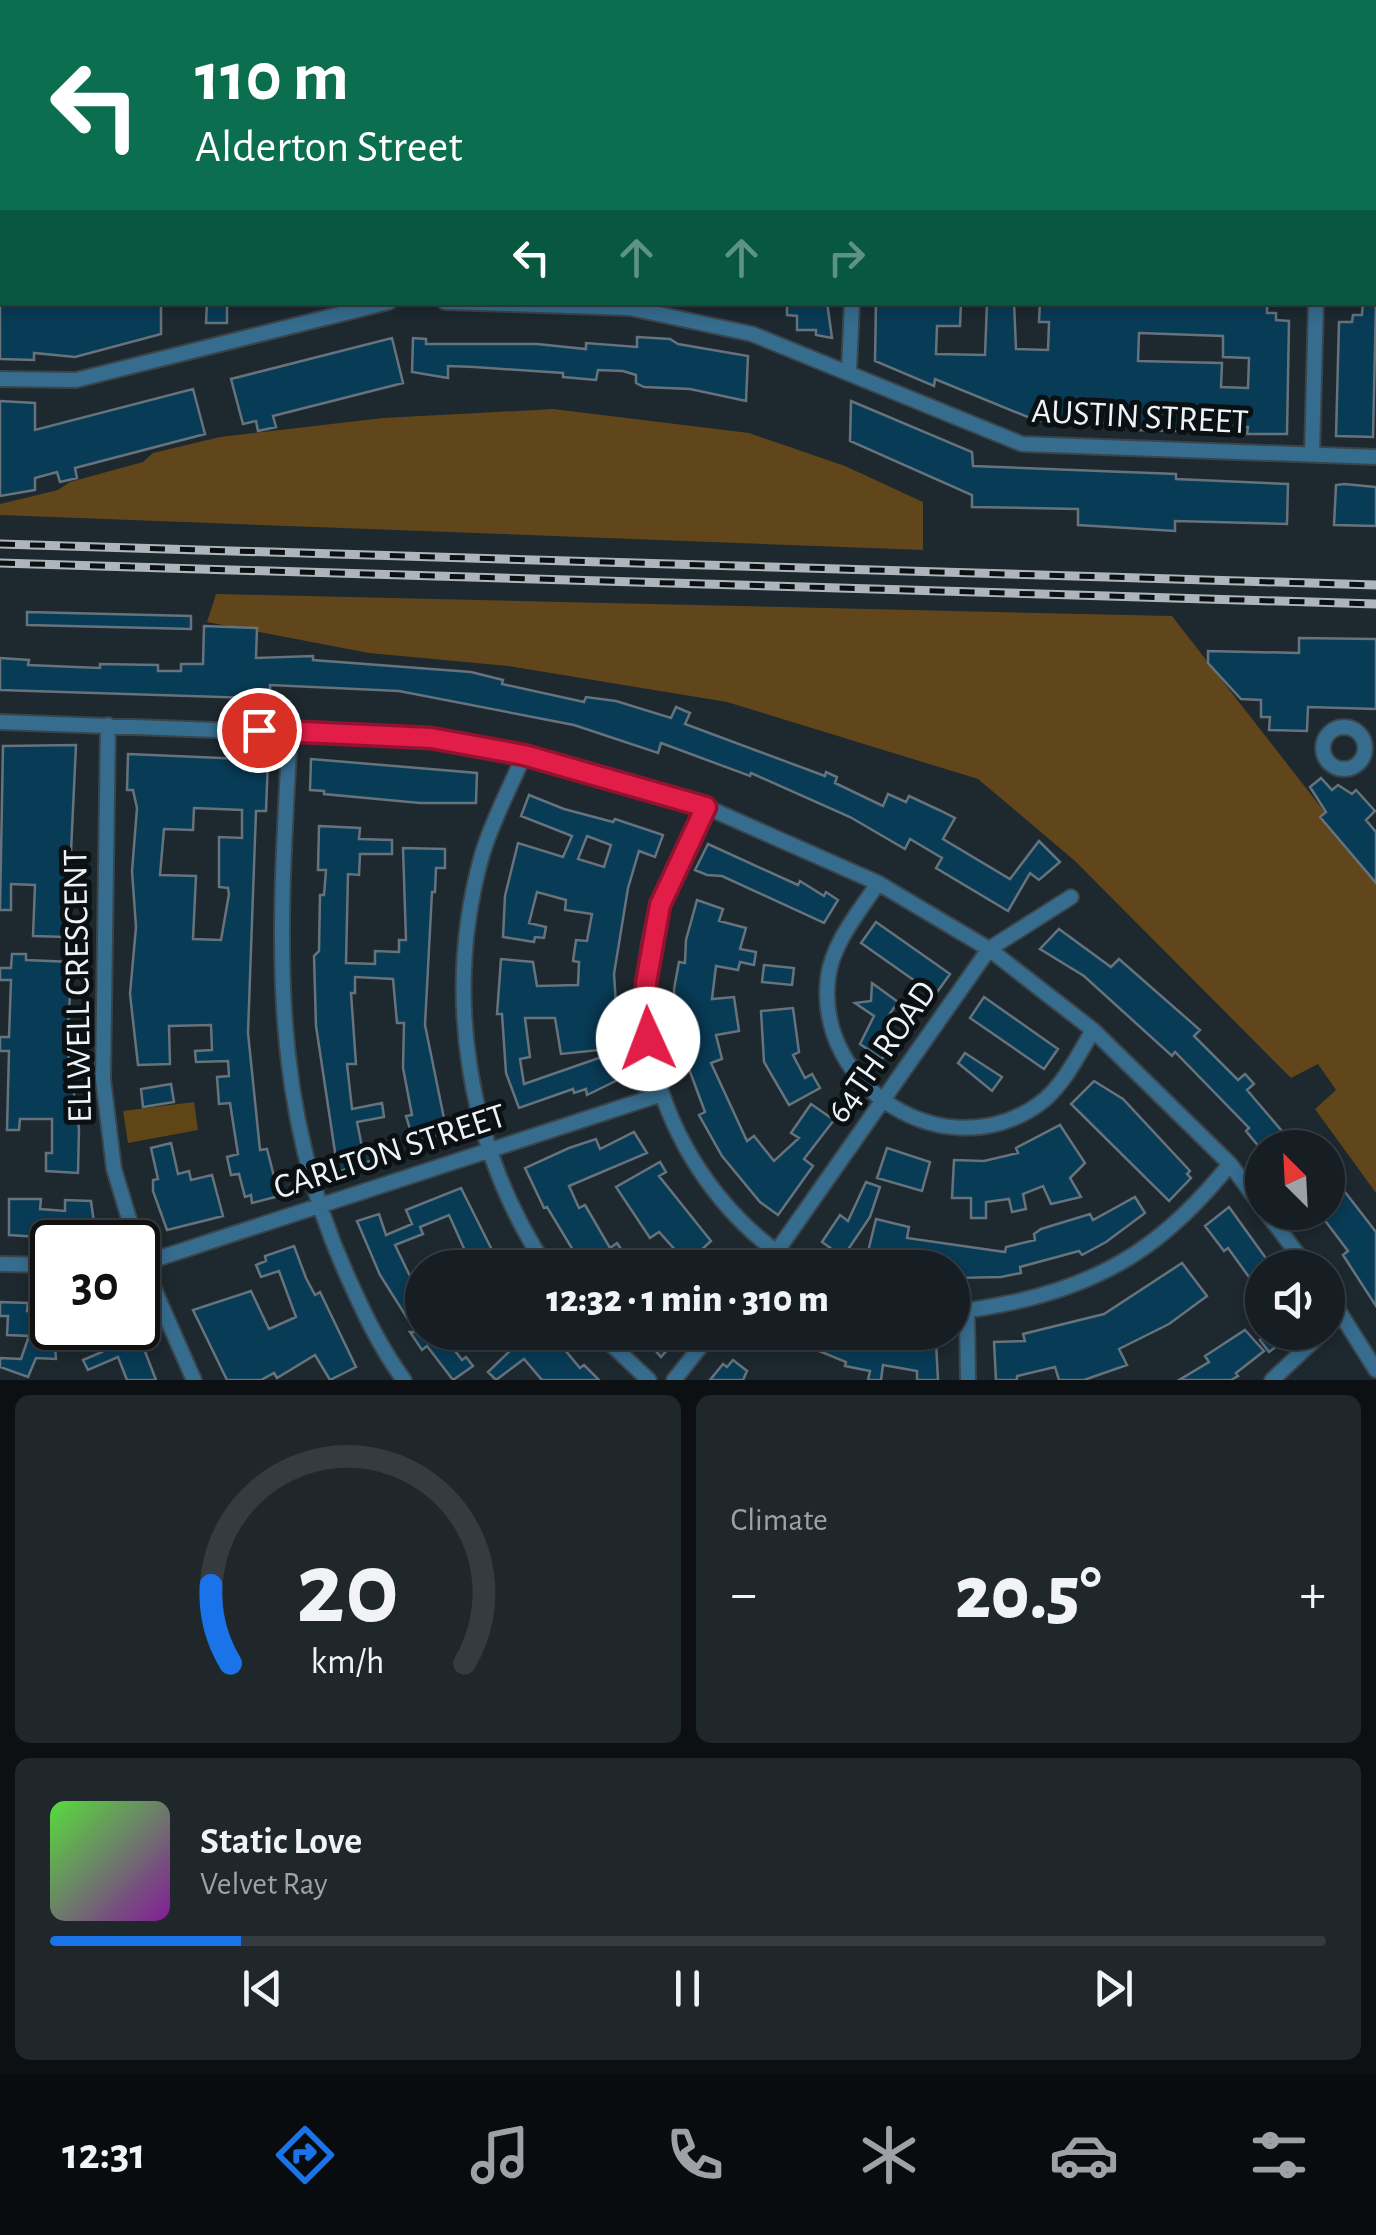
<!DOCTYPE html>
<meta charset="utf-8">
<style>
body{margin:0;font-family:"Alegreya Sans",sans-serif;background:#1f272b;color:#f1f3f6;height:100vh;display:flex;flex-direction:column;font-size:38px;white-space:nowrap}
*{box-sizing:border-box;margin:0}
p{font-size:32px;color:#9ea2a6}
.icon{flex:none;width:55px;height:55px;fill:none;stroke:currentColor;stroke-width:2;stroke-linecap:round;stroke-linejoin:round}
.map{position:relative;height:1380px;overflow:hidden}
.sheet{display:flex;flex-direction:column;gap:15px;padding:15px;background:#0c1013;flex:1}
.sheet>*{flex:none}
.top-card{position:absolute;left:0px;top:0px;width:1378px;height:305px;box-shadow:0 5px 15px #0003,0 0 0 2px #353c41;background:#0b6e4f;color:#fff;overflow:hidden}
.needle{width:65px;rotate:336deg}
.fabs{position:absolute;left:1245px;top:1130px;display:grid;gap:20px}
.fabs a{display:grid;place-items:center;width:100px;height:100px;border-radius:50%;background:#161e23;box-shadow:0 5px 15px #0003,0 0 0 2px #353c41;font-size:50px}
.speed{position:absolute;left:30px;top:1220px;display:flex;gap:20px;font-size:50px;font-weight:700;text-align:center}
.speed>*{display:grid;place-content:center;width:130px;height:130px;border-radius:50%;background:#161e23;box-shadow:0 5px 15px #0003,0 0 0 2px #353c41;line-height:1}
.speed .limit{border:5px solid #111;border-radius:15px;background:#fff;color:#111}
.pin{position:absolute;display:grid;place-items:center;width:85px;height:85px;color:#fff;margin:-42px;border:5px solid #fff;border-radius:50%;box-shadow:0 2px 10px #0007}
.me{position:absolute;width:110px;margin:-55px;rotate:358deg;stroke-linejoin:round;filter:drop-shadow(0 0 8px #0008)}
.turn{display:flex;align-items:center;gap:35px;height:210px;padding:0 30px;font-size:45px}
.turn .icon{width:130px;height:130px;stroke-width:2.5}
.turn b{display:block;font-size:70px;line-height:85px}
.lanes{display:flex;align-items:center;height:95px;padding:0 30px;background:#0003;justify-content:center;gap:50px;direction:ltr}
.lanes .off{opacity:.35}
.big{font-size:75px;font-weight:800;line-height:1.1}
.sheet .widget{flex:1;display:flex;flex-direction:column;justify-content:center;gap:15px;min-width:0;padding:0 35px;border-radius:15px;background:#1f272b}
.sheet .dial{align-items:center;gap:0}
.dial svg{height:260px;overflow:visible;fill:none;stroke:#353c41;stroke-width:7;stroke-linecap:round;text-anchor:middle}
.dial text{fill:#f1f3f6;stroke:none}
.song{display:flex;align-items:center;gap:30px}
.cover{width:120px;height:120px;border-radius:15px;background:linear-gradient(135deg,hsl(110 70% 55%),hsl(290 70% 35%))}
.played{height:10px;border-radius:5px;background:linear-gradient(90deg,#1a73e8 15%,#353c41 15%)}
.keys{display:flex;justify-content:space-around;direction:ltr}
.heat{display:flex;justify-content:space-between;align-items:center;font-size:55px;direction:ltr}
.sheet .tiles{flex:1;display:grid;gap:15px;grid-template-columns:1fr 1fr}
.widget:last-child{grid-column:span 2}
.trip{position:absolute;left:405px;top:1250px;width:565px;height:100px;border-radius:50px;background:#161e23;box-shadow:0 5px 15px #0003,0 0 0 2px #353c41;font-weight:800;line-height:100px;text-align:center}
.tab-bar{display:flex;height:160px;justify-content:space-around;align-items:center;background:#090c0e;color:#9ea2a6}
.tab-bar .icon{width:70px;height:70px}
.tab-bar .on{color:#1a73e8}
.tab-bar b{font-size:45px;color:#f1f3f6}
.map>svg:first-child{display:block}
.green{fill:#604617}
.forest{fill:#60461a}
.building{fill:#083b56;stroke:#66737c;stroke-width:2.5;fill-rule:evenodd}
.lines{fill:none;stroke-linecap:round;stroke-linejoin:round}
.minor-casing{stroke:#3a454b;stroke-width:18}
.minor{stroke:#366c8e;stroke-width:14}
.rail-casing{stroke:#aeb6bc;stroke-width:9}
.rail{stroke:#0b1013;stroke-width:5;stroke-dasharray:15;stroke-linecap:butt}
.route-casing{stroke:#92132f;stroke-width:25}
.route{stroke:#e11d48;stroke-width:18}
.labels{text-anchor:middle;dominant-baseline:central;stroke-width:10;stroke-linejoin:round;paint-order:stroke}
.street-label{font-size:35px;fill:#edf4f9;stroke:#0b1013}
</style>
<div class="map">
<svg width="1376" height="1380" viewBox="0 0 1376 1380">
<rect width="100%" height="100%" fill="#1d282f"/>
<path class="green" d="M194,1102L198,1130L128,1143L123,1111Z"/>
<path class="forest" d="M553,409L749,433L845,466L923,502V550L0,515V504L58,490L70,482L143,462L153,453L220,437L383,418Z
M216,594L1172,616L1376,878V1193L1315,1109L1336,1090L1318,1064L1291,1078L1075,861L978,779L727,702L508,666L369,653L207,622Z"/>
<path class="building" d="M0,302L161,305V334L75,357L34,353V360L0,359Z
M207,302H227V323H206Z
M787,302H827L832,338L816,335V330H797V316L787,315Z
M876,302H961L960,326H937L936,354L985,355L987,302H1014L1016,349L1048,350L1049,322H1039L1040,302H1267V313H1276V320L1289,321L1287,434H1247L1248,427H1221V432L1137,430V425L1035,420L935,379L934,386L875,361ZM1139,333L1223,336V357L1249,358L1248,388L1221,387L1222,363L1138,361Z
M1363,302H1376L1373,437L1336,436L1339,322H1352L1353,315H1362Z
M637,337L670,339L678,344L748,356L746,401L690,389L644,387L636,383V375L623,371L598,370L596,380L563,377V373L474,367L448,366V378L412,372L413,338L426,339V344H537L586,349V343L637,347Z
M392,338L403,383L273,416L276,427L258,431L256,421L243,424L231,379Z
M193,389L205,434L75,468L77,478L60,482L57,472L35,478V490L0,496V401L35,403V430Z
M851,401L972,452L973,466L1176,474V479L1288,484L1287,524L1175,521V531L1078,525V509L972,507V495L850,441Z
M1344,484L1376,487V526L1334,525L1336,485Z
M27,612L191,616V629L27,625Z
M204,626L257,628L256,658L313,656V660L471,672L503,680L502,684L584,702L586,697L616,701L671,718L676,707L690,713L685,724L825,776L826,772L837,777L835,783L883,806L888,794L906,802L909,796L939,810L955,818L943,839L1010,879L1039,841L1060,862L1039,880L1030,873L1008,911L936,868L942,858L910,839L905,849L850,817L751,773L750,776L661,743L658,753L574,725L399,691L270,685V690L253,689L252,698L0,690V658L29,660L28,665L100,668V664L158,665V671H181V664H203Z
M1299,638L1376,639V709L1308,707L1307,731L1269,730L1270,717H1261V700L1241,699L1208,663V651L1299,653Z
M76,745L67,937L33,936L35,885L11,884V910H0L3,746Z
M128,754L268,760L266,811H256L248,1033L260,1150L267,1149L279,1196L252,1203L251,1195L245,1197L239,1174L231,1175L227,1157L238,1154L230,1103L219,1104L217,1077L229,1076L228,1061L196,1062L195,1051L212,1050L211,1025L169,1026L170,1064L138,1065L130,994L136,927L132,871L137,808L133,790H127ZM194,808L242,810V838L219,837V887L228,888L229,894L221,940L193,939L196,876L160,875L164,829L193,830Z
M311,759L477,773L476,803H420L324,794V791L310,790Z
M1321,778L1332,790L1338,785L1352,794L1356,790L1375,811L1366,820L1376,832V883L1320,817L1326,812L1310,787Z
M529,795L564,809L613,822L615,819L663,835L655,857L639,851L628,888L614,974L619,1048L561,1054L555,1018H525L530,1057L520,1059L524,1084L619,1051L620,1062L629,1060L635,1079L624,1083L622,1078L587,1095L586,1089L574,1093L573,1089L519,1108L506,1073L502,1014H497L501,959L533,962L537,986L578,985L579,962L573,961L576,940L587,941L592,914L565,910L566,900L537,892L529,923L546,927L544,938L535,937L534,942L503,937L505,896L518,843L563,857L572,836L521,816ZM587,836L611,845L604,867L578,859Z
M319,826L360,828L359,839L392,840V854H360L359,875L348,874L346,963L375,964V951L399,952V940H406L403,848L445,849V868H436L435,892H432L425,1025L447,1133L414,1142L406,1116L412,1115L403,1068L404,1023H397L393,979L355,977V993H351L356,1064H347L352,1109L382,1103L384,1117L357,1122L362,1147L391,1140L394,1153L338,1172L316,1026L314,956L319,951L320,895H324L326,870H318Z
M708,844L798,885L800,881L824,896L826,892L838,900L824,923L722,876L707,875L695,870Z
M697,900L723,909L719,921L746,928L740,949L756,952L754,965L740,962L738,970L716,966L712,999L734,997L739,1031L716,1035L722,1059L711,1063L747,1141L754,1136L774,1161L799,1138L791,1133L811,1104L834,1120L804,1159L813,1166L778,1215L760,1202L722,1156L699,1115L705,1112L676,1034L674,989L679,962L685,963L686,940Z
M876,922L950,974L935,995L861,943Z
M1059,929L1111,967L1119,959L1200,1030L1194,1036L1238,1080L1245,1074L1254,1084L1247,1090L1287,1137L1296,1130L1309,1148H1260L1246,1131L1249,1128L1175,1052L1172,1056L1084,976L1040,949Z
M12,954H26V960L72,962L67,1044L79,1129L78,1173L46,1171V1153H52V1119H20L19,1130H7L9,1051H0V1037H9L11,980H0V968H11Z
M764,965L794,968L792,985L762,982Z
M872,983L898,1002L889,1015L895,1020L886,1032L896,1039L882,1059L860,1044L874,1016L855,1003L871,1001Z
M984,997L1058,1049L1044,1069L970,1018Z
M793,1008L799,1052L793,1055L805,1078L812,1074L820,1088L789,1105L764,1062L761,1011Z
M965,1053L1002,1077L992,1091L958,1063Z
M1094,1081L1123,1099L1190,1171L1187,1174L1191,1178L1169,1201L1071,1104Z
M171,1084L174,1102L143,1107L141,1089Z
M1060,1125L1085,1163L1070,1178L1081,1197L1051,1204L1043,1186L1023,1194L1026,1209L1012,1212L1009,1199L986,1202V1218H971V1198H952L954,1160L984,1161L1018,1153L1016,1148Z
M634,1132L647,1153L569,1186L579,1208L585,1205L610,1248L617,1243L634,1268H568L579,1260L547,1207L544,1208L525,1168L569,1148L596,1139L600,1149Z
M171,1143L178,1174L189,1171L191,1180L212,1175L223,1216L167,1230L153,1191V1180L158,1179L151,1148Z
M887,1148L930,1162L922,1191L877,1178Z
M660,1162L666,1172L659,1176L711,1241L687,1263L659,1232L650,1238L616,1187Z
M1328,1170L1376,1232V1306L1343,1255L1348,1251L1320,1214L1328,1212Z
M866,1182L880,1187L870,1217L843,1257L822,1242L840,1215L848,1221Z
M461,1188L501,1268L471,1264L449,1215L420,1227L423,1234L395,1245L422,1301V1332H447L443,1335L462,1360L466,1357L473,1366L453,1380L427,1346L422,1350L410,1332H416L380,1275L357,1221L379,1214L386,1235L412,1224L406,1210Z
M1135,1197L1145,1213L1106,1242L1082,1255L1079,1251L1020,1267L1021,1273L1001,1277L957,1278V1268H882L884,1260L867,1256L876,1219L909,1227L907,1238L1005,1252L1006,1247L1035,1240L1034,1234L1041,1229L1090,1214L1093,1220Z
M9,1199H41L40,1209L65,1211V1200L91,1201L94,1223H100V1241L9,1235Z
M1229,1207L1273,1268H1262V1295L1228,1248L1224,1251L1205,1226Z
M294,1246L306,1278L315,1295L320,1292L356,1367L330,1380L315,1355L277,1378L274,1373L261,1380H227L193,1310L251,1291L269,1329L296,1317L279,1271L261,1277L256,1265L266,1261L265,1256Z
M1182,1263L1207,1296L1169,1324L1119,1349L1127,1365L1084,1380H1059L1055,1367L1017,1376V1380H996L994,1342L1025,1341L1023,1334L1104,1314Z
M0,1302L28,1303L27,1311L52,1312L56,1359L36,1358L28,1377L0,1367V1358L21,1359L29,1336L7,1335L8,1316H0Z
M136,1328L156,1380H127L118,1357L88,1370L83,1360L102,1352L99,1345L122,1336L120,1331Z
M1245,1330L1264,1351L1236,1373L1238,1376L1231,1380H1179L1209,1362L1205,1356Z
M504,1332H550L580,1368L584,1365L599,1380H542L524,1359L496,1380L488,1372L514,1347Z
M640,1332H683L661,1357Z
M773,1332H875L873,1338L921,1345L936,1342L938,1380H917V1371L883,1365L881,1380H868L870,1371L845,1366L846,1362Z
M1270,1332H1295L1269,1352L1260,1340Z
M733,1360L747,1371L743,1380H710L723,1364L727,1367Z"/>
<g class="lines">
<defs>
<path id="minor" d="M401,2V0
M863,2V0
M1324,2V0
M0,17H2
M1375,56H1376
M0,198H2
M1375,238H1376
M445,302L630,308L752,334L1022,444L1376,457
M849,371L852,302
M0,379L76,380L389,302
M1312,455L1316,302
M0,722L431,738L524,755L706,807L878,883L989,949L1093,1030L1230,1164L1262,1207
M108,725L103,1079L114,1169L136,1242
M1323 748a21 21 0 1 1 42 0a21 21 0 1 1-42 0Z
M290,731C280,922 265,1093 346,1273C363,1311 379,1346 404,1380
M524,755C510,788 492,821 482,855C443,994 467,1147 547,1268
M706,807C691,838 672,870 660,903C612,1037 682,1198 801,1268
M878,883C860,911 832,943 828,978C815,1089 947,1170 1039,1104C1062,1088 1079,1054 1093,1030
M1266,1212L1308,1268
M140,1257L194,1380
M0,1264L52,1265
M138,1265L662,1094
M765,1268L989,949L1071,897
M1328,1294L1376,1370
M952,1311C973,1311 993,1306 1014,1302C1110,1281 1169,1240 1230,1164
M967,1311L968,1380
M598,1332L649,1380
M674,1380L712,1332
M1272,1380L1323,1332"/>
</defs>
<use href="#minor" class="minor-casing"/>
<use href="#minor" class="minor"/>
<defs>
<path id="rail" d="M0,544L1376,585
M0,563L1376,604"/>
</defs>
<use href="#rail" class="rail-casing"/>
<use href="#rail" class="rail"/>
</g>
<g class="lines">
<defs>
<path id="route" d="M259,730L431,738L524,755L706,807L660,905L646,983L648,1039"/>
</defs>
<use href="#route" class="route-casing"/>
<use href="#route" class="route"/>
</g>
<g class="labels">
<g class="street-label">
<text transform="translate(1140 417) rotate(3)">AUSTIN STREET</text>
<text transform="translate(78 986) rotate(-91)">ELLWELL CRESCENT</text>
<text transform="translate(882 1052) rotate(-55)">64TH ROAD</text>
<text transform="translate(390 1152) rotate(-18)">CARLTON STREET</text>
</g>
</g>
</svg>
<div class="fabs">
<a><svg class="needle" viewBox="-14 -14 28 28"><path d="M0-13l5 13h-10z" fill="#e53935"/><path d="M0 13l5-13h-10z" fill="#9ea2a6"/></svg></a>
<a><svg class="icon" aria-label="sound" viewBox="0 0 24 24"><path d="M4 9h4l5-4v14l-5-4H4zM17 9q2 3 0 6"/></svg></a>
</div>
<div class="speed"><div class="limit">30</div></div>
<div class="pin" style="left:259px;top:730px;background:#d93025"><svg class="icon" aria-label="arrive" viewBox="0 0 24 24"><path d="M6 21V4h12l-3 4 3 4H6"/></svg></div>
<svg class="me" style="left:648px;top:1039px" viewBox="-20 -20 40 40"><circle r="19" fill="#fff"/><path d="M0-13L10 11 0 6-10 11z" fill="#e11d48"/></svg>
<div class="trip">12:32 · 1 min · 310 m</div>
<div class="top-card">
<div class="turn"><svg class="icon" aria-label="left" viewBox="0 0 24 24"><path d="M17 20v-9H6M10 6l-5 5 5 5"/></svg><div><b>110 m</b>Alderton Street</div></div>
<div class="lanes"><svg class="icon" aria-label="left" viewBox="0 0 24 24"><path d="M17 20v-9H6M10 6l-5 5 5 5"/></svg><svg class="icon off" aria-label="ahead" viewBox="0 0 24 24"><path d="M12 20V5M6 11l6-6 6 6"/></svg><svg class="icon off" aria-label="ahead" viewBox="0 0 24 24"><path d="M12 20V5M6 11l6-6 6 6"/></svg><svg class="icon off" aria-label="right" viewBox="0 0 24 24"><path d="M7 20v-9h11M14 6l5 5-5 5"/></svg></div>
</div>
</div>
<section class="sheet">
<div class="tiles">
<div class="widget dial"><svg viewBox="0 0 100 80">
<path d="M14 69A42 42 0 1 1 86 69"/>
<path d="M14 69A42 42 0 0 1 8 45" stroke="#1a73e8"/>
<text x="50" y="56" font-size="32" font-weight="700">20</text>
<text x="50" y="72" font-size="11">km/h</text>
</svg></div>
<div class="widget"><p>Climate</p>
<div class="heat"><a>−</a><b class="big">20.5°</b><a>+</a></div>
</div>
<div class="widget">
<div class="song"><i class="cover"></i><div><b>Static Love</b><p>Velvet Ray</p></div></div>
<div class="played"></div>
<div class="keys"><svg class="icon" aria-label="previous" viewBox="0 0 24 24"><path d="M18 5L8 12l10 7zM5 5v14"/></svg><svg class="icon" aria-label="pause" viewBox="0 0 24 24"><path d="M8 5v14M16 5v14"/></svg><svg class="icon" aria-label="next" viewBox="0 0 24 24"><path d="M6 5l10 7-10 7zM19 5v14"/></svg></div>
</div>
</div>
</section>
<nav class="tab-bar">
<b>12:31</b>
<svg class="icon on" aria-label="directions" viewBox="0 0 24 24"><path d="M12 3l9 9-9 9-9-9zM9 14v-3h6M13 9l2 2-2 2"/></svg>
<svg class="icon" aria-label="music" viewBox="0 0 24 24"><path d="M9 18V5l10-2v13"/><circle cx="6" cy="18" r="3"/><circle cx="16" cy="16" r="3"/></svg>
<svg class="icon" aria-label="phone" viewBox="0 0 24 24"><path d="M5 4h4l2 5-3 2q2 4 5 5l2-3 5 2v4C11 20 4 13 5 4z"/></svg>
<svg class="icon" aria-label="climate" viewBox="0 0 24 24"><path d="M12 3v18M4 7l16 10M4 17L20 7"/></svg>
<svg class="icon" aria-label="car" viewBox="0 0 24 24"><path d="M5 17H2v-5l4-1 3-4h7l3 4 3 1v5h-3M9 17h6M6 11h13"/><circle cx="7" cy="17" r="2"/><circle cx="17" cy="17" r="2"/></svg>
<svg class="icon" aria-label="filters" viewBox="0 0 24 24"><path d="M4 7h16M4 17h16"/><circle cx="9" cy="7" r="2"/><circle cx="15" cy="17" r="2"/></svg>
</nav>
